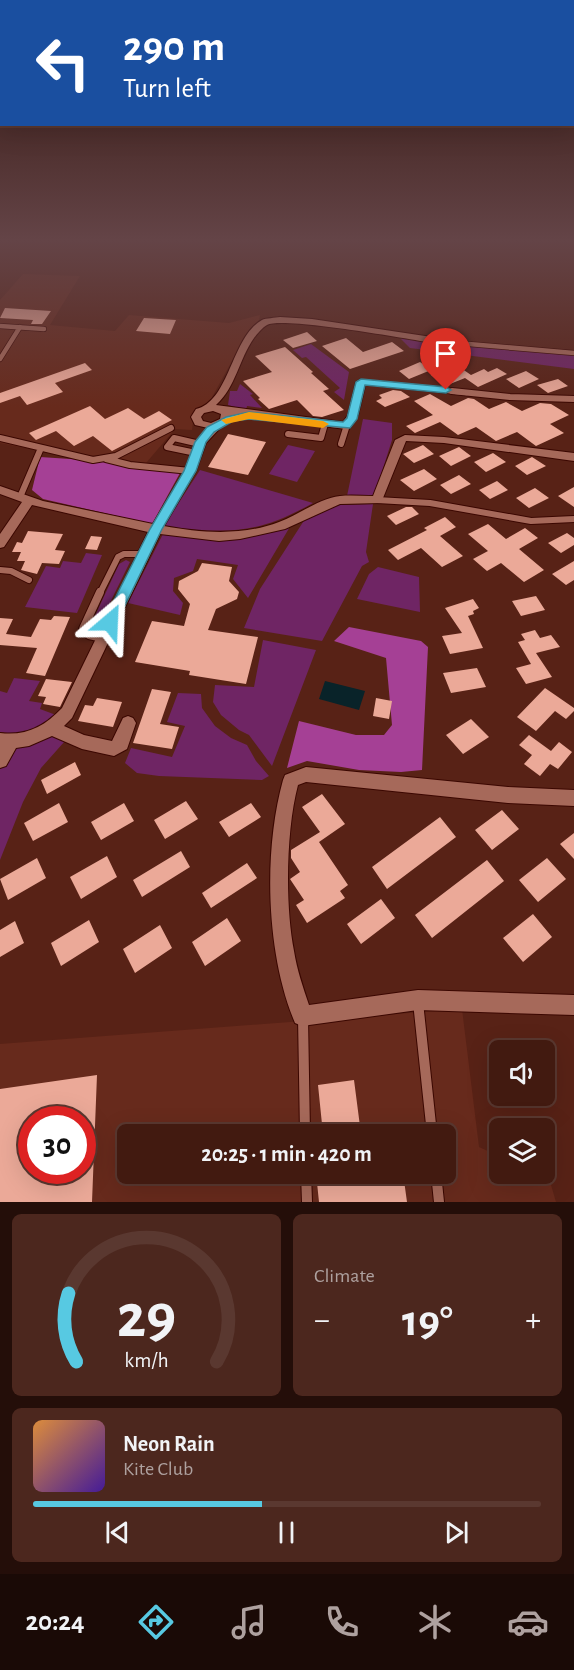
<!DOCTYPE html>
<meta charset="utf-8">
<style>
body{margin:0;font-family:"Alegreya Sans",sans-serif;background:#4c271e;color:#f1f3f6;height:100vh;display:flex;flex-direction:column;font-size:22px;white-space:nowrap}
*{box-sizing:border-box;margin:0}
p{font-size:20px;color:#aea19f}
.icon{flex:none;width:33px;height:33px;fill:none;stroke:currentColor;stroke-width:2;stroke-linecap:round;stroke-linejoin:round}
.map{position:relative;height:1202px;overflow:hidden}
.sheet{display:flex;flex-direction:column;gap:12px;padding:12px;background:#240e09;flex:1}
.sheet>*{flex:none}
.hud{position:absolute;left:0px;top:0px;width:574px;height:126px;box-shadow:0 6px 24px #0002,0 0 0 2px #5a3830;background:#1a4fa0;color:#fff;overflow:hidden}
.tools{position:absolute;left:489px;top:1040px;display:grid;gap:12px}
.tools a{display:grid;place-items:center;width:66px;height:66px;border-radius:9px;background:#421a10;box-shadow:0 6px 24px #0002,0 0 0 2px #5a3830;font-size:30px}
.speed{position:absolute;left:18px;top:1106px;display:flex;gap:12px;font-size:30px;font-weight:700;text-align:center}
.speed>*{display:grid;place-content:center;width:78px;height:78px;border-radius:50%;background:#421a10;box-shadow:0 6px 24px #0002,0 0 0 2px #5a3830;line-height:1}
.speed .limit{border:9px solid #d22;background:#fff;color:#111}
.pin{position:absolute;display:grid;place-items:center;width:51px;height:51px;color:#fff;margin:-62px -26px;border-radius:50% 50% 50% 0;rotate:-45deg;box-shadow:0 0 6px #0007}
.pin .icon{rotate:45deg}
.me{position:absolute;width:66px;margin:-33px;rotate:26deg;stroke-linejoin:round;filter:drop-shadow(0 0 4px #0008)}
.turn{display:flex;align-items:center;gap:21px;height:126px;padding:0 24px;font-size:27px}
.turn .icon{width:78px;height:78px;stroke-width:2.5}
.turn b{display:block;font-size:42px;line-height:51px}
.big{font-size:45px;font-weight:700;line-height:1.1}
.sheet .tile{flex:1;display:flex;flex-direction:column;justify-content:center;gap:9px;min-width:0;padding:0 21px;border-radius:9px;background:#4c271e}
.sheet .dial{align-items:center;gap:0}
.dial svg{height:156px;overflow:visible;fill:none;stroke:#5a3830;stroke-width:7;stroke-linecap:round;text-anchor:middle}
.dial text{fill:#f1f3f6;stroke:none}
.song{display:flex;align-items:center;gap:18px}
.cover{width:72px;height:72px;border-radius:9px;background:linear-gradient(135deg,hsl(30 70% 55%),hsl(260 70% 35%))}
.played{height:6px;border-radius:3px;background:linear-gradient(90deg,#57c9e2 45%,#5a3830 45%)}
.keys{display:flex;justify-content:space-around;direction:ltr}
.heat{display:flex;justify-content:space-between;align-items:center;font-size:33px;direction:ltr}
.sheet .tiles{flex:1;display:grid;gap:12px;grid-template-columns:1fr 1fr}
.tile:last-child{grid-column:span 2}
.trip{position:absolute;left:117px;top:1124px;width:339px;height:60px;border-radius:9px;background:#421a10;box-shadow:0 6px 24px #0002,0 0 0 2px #5a3830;font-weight:700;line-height:60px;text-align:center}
.menu{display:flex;height:96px;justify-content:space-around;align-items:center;background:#1a0a06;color:#aea19f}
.menu .icon{width:42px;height:42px}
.menu .on{color:#57c9e2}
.menu b{font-size:27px;color:#f1f3f6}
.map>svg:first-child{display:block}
.built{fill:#672a1c;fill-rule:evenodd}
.green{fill:#6f2564}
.forest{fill:#a54095}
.water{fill:#092329}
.building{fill:#eba998;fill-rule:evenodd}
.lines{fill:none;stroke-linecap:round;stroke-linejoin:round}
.lane-far3-casing{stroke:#3b0700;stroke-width:6}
.lane-far2-casing{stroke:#3b0700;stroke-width:8}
.lane-far1-casing{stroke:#3b0700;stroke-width:10}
.lane-casing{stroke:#3b0700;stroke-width:12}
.street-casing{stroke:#3b0700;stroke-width:2}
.lane-far3{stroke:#a6695a;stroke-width:4.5}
.lane-far2{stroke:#a6695a;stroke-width:6}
.lane-far1{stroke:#a6695a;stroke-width:8}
.lane{stroke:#a6695a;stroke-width:10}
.street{fill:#a6695a;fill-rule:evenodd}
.route{fill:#57c9e2;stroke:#398393;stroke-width:1.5}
.slow{fill:#f59e0b}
</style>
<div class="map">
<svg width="574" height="1202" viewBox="0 0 574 1202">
<rect width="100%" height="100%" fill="#582216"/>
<path class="built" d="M23,274L80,276L50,325L115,331L129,315L229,323L260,315L259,320L249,330L211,399L194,413L192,430L175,429L146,463L60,455L0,443V300Z
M462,1009L479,1147L499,1156L500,1173H538L549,1178L556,1202H0V1044ZM32,1119H82V1170H32ZM128,1134H446V1173H128Z"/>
<path class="green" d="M400,338L574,355V369L410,348Z
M311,344L349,372L344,400L334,392L340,388L306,357L302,358L293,350Z
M240,384L253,394L250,395L262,408L247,406L246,410L228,405L230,391H237Z
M363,419L392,423V440L374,497L347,496Z
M288,445L315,451L297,482L269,474Z
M200,470L313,503C254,536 228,533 163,527Z
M373,504L366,552L369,562L362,566L322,641L244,628L260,589L305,519L337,505Z
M291,525L248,598L233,579L238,565L197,559L193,571L174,578L173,591L183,603L180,615L128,603L163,534C215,540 240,544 291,525Z
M86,553L102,555L77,613L25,607L46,566L60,568L63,561L81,563Z
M126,560L130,562L99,625L94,618L119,564Z
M378,567L419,577L420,612L357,599L369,574Z
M263,640L316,650L272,766L249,735L239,730L221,715L213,702L215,685L254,687Z
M14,678L40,681L29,701L42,703L40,709L56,715C38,731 24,736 0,732V691L7,693Z
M178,693L201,694L202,708L215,726L231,738L247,745L256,761L269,776L262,780L159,776L137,773L125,763L131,748L172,757L185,726L167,722Z
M51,734L65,741L41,768L23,802L0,860V768L10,750L43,740Z"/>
<path class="forest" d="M40,457L101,461L128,468L180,473L152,524L43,499L32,490Z
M349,627L421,641L428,647L422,770L401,772L359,770L307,761L287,768L299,721L356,735H384L392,725L386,658L334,641Z"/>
<path class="water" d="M325,681L365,691L359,710L319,699Z"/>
<path class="building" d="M5,308L51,311L42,324H31L33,320L0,318Z
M144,318L176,320L170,334L136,331Z
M307,332L317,341L293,348L283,340Z
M346,338L363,352L392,342L404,351L350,369L322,346Z
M285,347L313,372L311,373L329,389L323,391L344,410L322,417L313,416L297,400L269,409L258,399L260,398L243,381L272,372L255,356Z
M420,362L431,370L409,379L399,371Z
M85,363L92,370L55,383L63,392L27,405L20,396L0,403V393Z
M458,366L471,375L484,369L488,372L497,368L507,374L478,387L465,378L445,386L431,375Z
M526,371L539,379L519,388L506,379Z
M558,379L568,386L548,393L537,385Z
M393,390L401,391L410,397L385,407L376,401L382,398L379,395Z
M430,394L451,406L468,398L474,399L489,409L506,402L522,411L540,403L551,404L569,415L550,424L564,433L536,446L517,432L496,441L476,427L458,435L440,422L415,433L406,426L433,415L414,401Z
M90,406L105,419L128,408L144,419L159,411L172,420L112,451L93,436L74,446L56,431L36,440L29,433Z
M228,434L266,442L248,475L208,467Z
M423,445L434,454L414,463L403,454Z
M459,447L471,456L451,466L439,456Z
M493,453L506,462L486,472L474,462Z
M532,457L546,466L527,475L515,466Z
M424,469L437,479L414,491L400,480Z
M459,475L471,484L451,494L440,485Z
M497,481L508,490L490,499L479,490Z
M574,487V507L558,496Z
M535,488L549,498L529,508L516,498Z
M406,507H412L419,514L396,525L387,516Z
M445,517L456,527L440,536L463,556L442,567L421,548L398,560L388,550L427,530L424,528Z
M488,524L506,539L525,528L538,538L519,549L544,570L524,582L501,563L487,571L473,559L488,551L468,534Z
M28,531L63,534L55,550L65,551L59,564L42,563L37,574L21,570L25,561H17L21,552H12L17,542L22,543Z
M567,533L574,538V545L561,553L548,543Z
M91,536L102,537L97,550L85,549Z
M574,561V580L566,585L552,574Z
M202,563L232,567L229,581L239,592L237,599L216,609L208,630L258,637L246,684L189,675L190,671L135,662L152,621L184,626L190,604L178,589L179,581L198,571Z
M536,596L545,610L521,616L512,601Z
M473,599L479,608L473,611L474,614L468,616L483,648L450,654L442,636L462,633L445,608Z
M54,616L70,617L45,676L26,673L37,648L0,645V618L13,619L6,634L31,637L40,619L51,620Z
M535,630L540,638L551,635L560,647L536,653L552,677L526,684L516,668L531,664L518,642L525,640L521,634Z
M477,668L486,687L451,693L443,673Z
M46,679L72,682L60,707L43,704L46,697L38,696Z
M545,688L574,708V711L566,719L555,711L536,731L517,717Z
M152,689L171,692L160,724L179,727L172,749L133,743Z
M97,698L122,702L113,727L78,721L85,705L93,706Z
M376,698L392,701L389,719L373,716Z
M471,719L489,737L463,754L446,735Z
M529,735L551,751L559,742L572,752L558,769L550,764L540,776L524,764L532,755L519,745Z
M75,762L81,775L47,794L41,780Z
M322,794L345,824L319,842L348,885L340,891L345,898L307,923L296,905L304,900L290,879L300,872L291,858V850L320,832L302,807Z
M186,801L198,819L165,839L154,820Z
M59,803L68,822L33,841L24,823Z
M124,803L134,821L101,840L91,822Z
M251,803L261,817L229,837L219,822Z
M502,810L519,829L492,850L475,830Z
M440,817L456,837L387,889L372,867Z
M574,833V859L560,844Z
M181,851L190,867L142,897L133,880Z
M107,856L117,877L81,899L70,877Z
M37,858L46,878L8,900L0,879Z
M547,858L566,879L538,902L519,880Z
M487,860L504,881L432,938L415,915Z
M247,863L257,878L211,908L202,893Z
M381,899L395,918L361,944L347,924Z
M533,914L552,937L523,962L503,938Z
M227,918L241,941L205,966L192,942Z
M89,920L99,942L61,966L51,943Z
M15,921L24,943L0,957V930Z
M160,925L172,948L135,973L123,949Z
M97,1075L92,1202H0V1089ZM32,1119H82V1170H32Z
M354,1080L361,1134H323L318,1085Z
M316,1173H403L407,1202H319Z"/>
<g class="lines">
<defs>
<path id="lane-far3" d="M0,326L44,329
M445,342L574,353
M0,359L20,327
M361,382L467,393"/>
<path id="lane-far2" d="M452,391L510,397L574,399
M288,434L321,438L325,424
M0,438L93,460L116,456L171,428
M341,444L347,425
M196,453L167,447L174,438L200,444
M106,459L130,465L190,471
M20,497L41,448
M377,500L430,503L531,521L574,519
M0,570L11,571L29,580
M100,593L118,557L124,554H144"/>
<path id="lane-far1" d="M100,592L83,629L89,635L103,638"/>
<path id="lane" d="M418,1002L432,1134
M303,1017L305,1134
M306,1173L307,1202
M436,1173L439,1202"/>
<path id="street" d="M280,317L312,319L445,339L450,342L445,345C418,341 284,316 267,325C263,327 257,334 254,338C239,359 236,387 216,405L343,422L348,415L356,382L361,379L366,382L358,415L350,428L346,429L231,415L229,423L222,426L206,443L196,471L164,526C201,533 243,536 279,522C300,514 318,499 340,496C350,495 362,496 373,496L395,440L405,435L444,437L574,453V461L444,443L406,441L381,503L340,504L285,529L240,539L219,541L160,534L72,718L64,726L84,735L112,741L123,718L128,716L133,718L136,723L127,749L114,756L82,749L52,736L29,746L16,748L6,766L0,768V733C26,736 44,727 62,708L148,532L32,505L4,547L0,548V534L22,502L0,494V486L43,501L153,524L184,471L196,442L208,428L195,425L191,417L196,409C230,401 231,337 262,320C266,318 275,318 280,317ZM213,411L221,414L220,419L211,423L203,421L201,417L204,413Z
M306,767L508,787L574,790V806L508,803L306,782L298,785C286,830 285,906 294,951C297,970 303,987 309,1005L418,990L574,995V1015L418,1010L302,1026L295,1023C266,954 263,852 283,780L285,775Z"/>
</defs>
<use href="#lane-far3" class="lane-far3-casing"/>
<use href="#lane-far2" class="lane-far2-casing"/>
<use href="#lane-far1" class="lane-far1-casing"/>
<use href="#lane" class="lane-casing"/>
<use href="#street" class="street-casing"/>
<use href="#lane-far3" class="lane-far3"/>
<use href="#lane-far2" class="lane-far2"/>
<use href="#lane-far1" class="lane-far1"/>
<use href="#lane" class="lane"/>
<use href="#street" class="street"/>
</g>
<linearGradient id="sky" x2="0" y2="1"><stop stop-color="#30130c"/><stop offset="0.59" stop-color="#644447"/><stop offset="1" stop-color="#644447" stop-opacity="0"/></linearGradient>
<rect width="574" height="407" fill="url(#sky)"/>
<path class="route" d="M361,379L446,387L451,390L446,393L365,385L357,419L350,428L249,419L233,421L214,432L206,442L196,471L162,529L115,626H105L103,622L150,529L184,471L195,442L207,427L226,417L249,412L343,422L347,418L356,382Z"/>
<path class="slow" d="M249,412L323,421L329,424L323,428L249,419L226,424L221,420Z"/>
</svg>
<div class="tools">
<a><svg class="icon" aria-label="sound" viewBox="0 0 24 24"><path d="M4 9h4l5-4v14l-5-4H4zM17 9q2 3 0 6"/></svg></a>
<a><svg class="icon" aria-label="layers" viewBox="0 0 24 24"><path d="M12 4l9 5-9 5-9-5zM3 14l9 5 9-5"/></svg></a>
</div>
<div class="speed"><div class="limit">30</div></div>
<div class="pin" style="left:446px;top:390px;background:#d93025"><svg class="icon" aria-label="arrive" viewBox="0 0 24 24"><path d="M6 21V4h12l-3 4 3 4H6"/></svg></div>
<svg class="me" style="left:110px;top:622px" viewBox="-20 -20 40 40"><path d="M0-17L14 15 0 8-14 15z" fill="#57c9e2" stroke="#fff" stroke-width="4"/></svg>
<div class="trip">20:25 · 1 min · 420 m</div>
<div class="hud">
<div class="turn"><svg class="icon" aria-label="left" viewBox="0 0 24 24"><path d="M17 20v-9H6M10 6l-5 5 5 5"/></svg><div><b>290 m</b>Turn left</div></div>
</div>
</div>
<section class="sheet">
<div class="tiles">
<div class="tile dial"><svg viewBox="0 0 100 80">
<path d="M14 69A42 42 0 1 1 86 69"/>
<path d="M14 69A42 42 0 0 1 10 34" stroke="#57c9e2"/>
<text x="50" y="56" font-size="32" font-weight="700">29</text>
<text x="50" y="72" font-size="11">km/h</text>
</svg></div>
<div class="tile"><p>Climate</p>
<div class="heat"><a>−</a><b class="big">19°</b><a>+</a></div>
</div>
<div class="tile">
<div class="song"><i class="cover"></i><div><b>Neon Rain</b><p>Kite Club</p></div></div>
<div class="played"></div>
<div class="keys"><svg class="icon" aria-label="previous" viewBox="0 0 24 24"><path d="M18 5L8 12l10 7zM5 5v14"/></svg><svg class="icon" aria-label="pause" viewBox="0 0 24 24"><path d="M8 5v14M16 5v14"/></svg><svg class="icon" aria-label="next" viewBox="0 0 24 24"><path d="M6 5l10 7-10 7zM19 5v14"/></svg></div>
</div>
</div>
</section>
<nav class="menu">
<b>20:24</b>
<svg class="icon on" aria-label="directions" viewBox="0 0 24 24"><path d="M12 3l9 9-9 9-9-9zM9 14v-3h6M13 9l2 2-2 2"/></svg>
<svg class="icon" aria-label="music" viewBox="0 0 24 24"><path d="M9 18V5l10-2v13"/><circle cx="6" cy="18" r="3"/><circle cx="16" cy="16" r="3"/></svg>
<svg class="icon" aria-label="phone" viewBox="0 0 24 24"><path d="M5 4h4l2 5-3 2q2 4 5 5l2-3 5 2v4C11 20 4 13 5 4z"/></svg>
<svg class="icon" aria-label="climate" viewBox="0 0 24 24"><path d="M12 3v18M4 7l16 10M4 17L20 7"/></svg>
<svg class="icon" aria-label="car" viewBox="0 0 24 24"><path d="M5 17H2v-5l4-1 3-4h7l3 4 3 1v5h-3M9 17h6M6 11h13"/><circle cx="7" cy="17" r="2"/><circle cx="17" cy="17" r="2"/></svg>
</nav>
